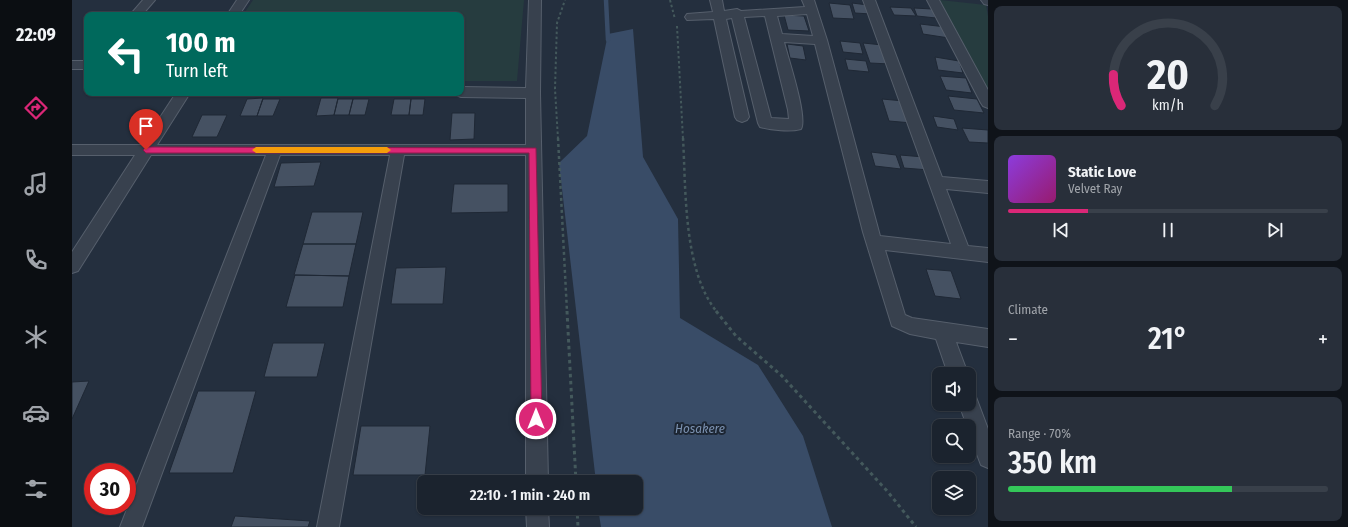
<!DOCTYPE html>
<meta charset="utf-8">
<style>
body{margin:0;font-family:"Fira Sans Condensed",sans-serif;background:#282f3a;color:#f1f3f6;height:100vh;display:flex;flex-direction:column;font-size:15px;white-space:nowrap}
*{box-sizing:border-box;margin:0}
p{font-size:13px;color:#a0a4aa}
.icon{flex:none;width:22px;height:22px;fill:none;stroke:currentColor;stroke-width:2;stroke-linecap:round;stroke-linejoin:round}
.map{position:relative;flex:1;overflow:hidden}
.drawer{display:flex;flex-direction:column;gap:6px;padding:6px;background:#0f1319;width:360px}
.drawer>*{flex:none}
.guide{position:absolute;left:12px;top:12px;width:380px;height:84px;border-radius:8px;box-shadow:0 1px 3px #0004,0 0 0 1px #39404a;background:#00695c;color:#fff;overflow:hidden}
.buttons{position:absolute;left:860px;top:367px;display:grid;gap:8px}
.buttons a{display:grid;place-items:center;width:44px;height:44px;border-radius:8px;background:#1b232e;box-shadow:0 1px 3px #0004,0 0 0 1px #39404a;font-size:20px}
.speed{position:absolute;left:12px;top:463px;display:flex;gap:8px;font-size:20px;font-weight:700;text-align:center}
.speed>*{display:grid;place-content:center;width:52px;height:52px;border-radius:50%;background:#1b232e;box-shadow:0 1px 3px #0004,0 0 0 1px #39404a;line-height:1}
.speed .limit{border:6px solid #d22;background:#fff;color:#111}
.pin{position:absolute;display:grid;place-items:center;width:34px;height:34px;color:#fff;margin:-41px -17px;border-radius:50% 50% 50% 0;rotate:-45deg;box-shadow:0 0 4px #0007}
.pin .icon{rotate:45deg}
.me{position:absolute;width:44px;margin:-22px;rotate:0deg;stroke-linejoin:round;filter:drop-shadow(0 0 3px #0008)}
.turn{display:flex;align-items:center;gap:14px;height:84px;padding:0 16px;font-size:18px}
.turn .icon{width:52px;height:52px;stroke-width:2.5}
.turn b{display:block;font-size:28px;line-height:34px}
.big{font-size:30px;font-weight:600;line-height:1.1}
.drawer .card{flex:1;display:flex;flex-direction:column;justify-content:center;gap:6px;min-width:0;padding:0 14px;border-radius:8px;background:#282f3a}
.drawer .dial{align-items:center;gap:0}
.dial svg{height:104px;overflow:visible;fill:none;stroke:#39404a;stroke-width:7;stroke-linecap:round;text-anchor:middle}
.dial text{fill:#f1f3f6;stroke:none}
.song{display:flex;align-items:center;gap:12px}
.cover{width:48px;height:48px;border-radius:6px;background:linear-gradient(135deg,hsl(270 70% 55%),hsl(320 70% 35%))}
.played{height:4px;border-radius:2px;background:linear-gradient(90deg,#db2777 25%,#39404a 25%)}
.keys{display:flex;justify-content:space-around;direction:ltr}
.heat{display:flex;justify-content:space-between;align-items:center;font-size:22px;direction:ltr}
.charge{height:6px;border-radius:3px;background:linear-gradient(90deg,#34c759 70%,#39404a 0)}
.trip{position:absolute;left:345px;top:475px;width:226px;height:40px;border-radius:8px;background:#1b232e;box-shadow:0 1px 3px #0004,0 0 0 1px #39404a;font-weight:600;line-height:40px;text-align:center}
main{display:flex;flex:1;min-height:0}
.tab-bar{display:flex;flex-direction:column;width:72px;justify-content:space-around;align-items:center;background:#0b0e12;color:#a0a4aa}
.tab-bar .icon{width:28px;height:28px}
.tab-bar .current{color:#db2777}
.tab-bar b{font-size:18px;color:#f1f3f6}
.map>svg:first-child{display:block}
.green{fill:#263c3f}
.water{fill:#394c67}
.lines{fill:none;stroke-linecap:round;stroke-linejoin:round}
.stream{stroke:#394c67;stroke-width:4.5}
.building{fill:#455162;stroke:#1f2835}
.minor-casing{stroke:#565f6c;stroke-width:2}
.path-far2{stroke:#44595c;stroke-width:2;stroke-dasharray:2.5 2.5;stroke-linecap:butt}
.path-far1{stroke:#44595c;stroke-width:2.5;stroke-dasharray:3 3;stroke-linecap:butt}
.path{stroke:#44595c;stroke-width:3;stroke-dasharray:3.5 3.5;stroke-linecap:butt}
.minor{fill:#38414e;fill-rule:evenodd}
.route{fill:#db2777;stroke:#8e194d}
.slow{fill:#f59e0b}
.labels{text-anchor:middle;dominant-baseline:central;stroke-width:4;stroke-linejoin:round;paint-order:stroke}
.water-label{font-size:13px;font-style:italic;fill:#7c92b1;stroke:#1d2633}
</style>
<main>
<nav class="tab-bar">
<b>22:09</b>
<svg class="icon current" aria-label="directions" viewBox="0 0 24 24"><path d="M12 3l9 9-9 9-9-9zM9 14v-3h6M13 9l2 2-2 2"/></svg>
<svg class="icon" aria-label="music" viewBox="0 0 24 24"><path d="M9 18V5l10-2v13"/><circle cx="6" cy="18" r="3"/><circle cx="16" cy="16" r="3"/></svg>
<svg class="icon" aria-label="phone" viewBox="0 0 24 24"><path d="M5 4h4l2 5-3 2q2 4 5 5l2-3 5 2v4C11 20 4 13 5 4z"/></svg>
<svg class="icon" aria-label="climate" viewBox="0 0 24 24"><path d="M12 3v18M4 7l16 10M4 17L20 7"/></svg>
<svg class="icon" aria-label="car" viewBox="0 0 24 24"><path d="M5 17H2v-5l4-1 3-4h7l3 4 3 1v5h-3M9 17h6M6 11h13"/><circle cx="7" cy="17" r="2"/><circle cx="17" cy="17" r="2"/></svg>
<svg class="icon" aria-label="filters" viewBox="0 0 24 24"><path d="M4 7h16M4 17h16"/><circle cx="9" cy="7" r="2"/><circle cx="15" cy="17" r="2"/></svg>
</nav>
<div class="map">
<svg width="916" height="527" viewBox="0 0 916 527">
<rect width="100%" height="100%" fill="#242f3e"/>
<path class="green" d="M181,0H452L445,81H389V15H171Z
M868,0L914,5L916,16V100Z"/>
<path class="water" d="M561,29L571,157L606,219L608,318L686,365L731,436L760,527H529L526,508H564V482H524L487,163L515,136L536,34Z"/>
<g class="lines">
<path class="stream" d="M534,0L536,40"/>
</g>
<path class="building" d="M757,3L778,5L782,19L761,18Z
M780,3L796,5L799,14L783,13Z
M818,7L839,8L844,16L822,15Z
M842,8L860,9L864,18L845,16Z
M712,15L732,16L737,31L716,30Z
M848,24L874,27L877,38L851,34Z
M768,41L788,43L791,54L771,52Z
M791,43L811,45L818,64L798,63Z
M715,44L731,46L734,60L718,58Z
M863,57L887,61L891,73L866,70Z
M773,59L794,61L797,72L776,70Z
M868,76L894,78L900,93L874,90Z
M876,96L905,99L912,113L882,110Z
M191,98L185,116H168L175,99Z
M249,98H266L262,115L244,116Z
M191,99H208L201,116H185Z
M266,99H281L277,115H262Z
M281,99H297L293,115H277Z
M322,99H339L337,115H319Z
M339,99H353L351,115H337Z
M810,99L832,101L840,123L817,121Z
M380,113H403L402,139L378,140Z
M130,115H155L145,137H120Z
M861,116L882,119L886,130L865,127Z
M890,128L916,130V143L897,142Z
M799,152L824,155L829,169L803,166Z
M828,155L852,157L857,170L832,168Z
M249,162L242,186L202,187L209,163Z
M382,184H436V212L379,213Z
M240,212H291L284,244H231Z
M231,244H284L277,276L222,275Z
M374,267L371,304H319L324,268Z
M854,269L879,271L889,299L863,296Z
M223,275L277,276L271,307H214Z
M201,343H253L245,377H192Z
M17,381L0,419V382Z
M126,391H184L161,473H97Z
M289,426H358L353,475H281Z
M163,516L238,521L236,527H159Z"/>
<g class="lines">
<defs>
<path id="minor" d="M71,0H83L70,15H58Z
M165,0H177L167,15H155Z
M457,0H469L468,93L476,482H454V155H332L267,527H245L318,155H208L70,527H48L194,155H79L6,271L0,273V252L63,155H0V145H70L104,93H118L85,145H454V98L389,97L384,95L383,93H389V87L454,88Z
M638,0H650L652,11L665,9L669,11L733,7L730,0H742L755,40L808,236L879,244L791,0H803L870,177L916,181V193L874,189L896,246L916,248V262L813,250L833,315L840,318L916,329V347L884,342L896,374H876L864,339L838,334L820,326L791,232L743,44L712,42C716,58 736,117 729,129C718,132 699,130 688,127L686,123L660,18L654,19L677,117L675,120L670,122L665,120L663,117L642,19L615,20L613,17L615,14L641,12ZM735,14L741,36L710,34L705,16ZM693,16L716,110L717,119L699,118L672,17Z
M855,0H867L916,90V108L911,106L909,103Z
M909,0H916V5L912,4Z
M0,61H15V69H0Z
M897,394L904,397L916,429V468L909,465L897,433V426H895L887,404H897Z
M454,508H476L477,527H455Z"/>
</defs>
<use href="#minor" class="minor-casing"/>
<path class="path-far2" d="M598,0L603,19
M605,26L611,139
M486,139L483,89L485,23L493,0"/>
<path class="path-far1" d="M486,138L495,312
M611,138C614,189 611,271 645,312"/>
<path class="path" d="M495,311L504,482
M644,311L664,336L710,376L816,492L844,527
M505,508L506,527"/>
<use href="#minor" class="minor"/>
</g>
<path class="route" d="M74,147L464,148L470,419L468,423L464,424L460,423L459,419L457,153H74L71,150Z"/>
<path class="slow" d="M184,147H315L319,150L315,153H184L180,150Z"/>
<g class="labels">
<g class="water-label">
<text x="628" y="428">Hosakere</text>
</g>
</g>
</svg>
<div class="buttons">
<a><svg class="icon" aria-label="sound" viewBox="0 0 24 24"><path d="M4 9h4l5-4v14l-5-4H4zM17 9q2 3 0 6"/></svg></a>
<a><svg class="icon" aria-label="search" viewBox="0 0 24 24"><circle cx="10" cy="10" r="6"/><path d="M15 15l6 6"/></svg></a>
<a><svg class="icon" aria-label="layers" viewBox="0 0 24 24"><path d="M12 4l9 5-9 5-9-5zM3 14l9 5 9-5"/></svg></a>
</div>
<div class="speed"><div class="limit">30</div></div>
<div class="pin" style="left:74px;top:150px;background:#d93025"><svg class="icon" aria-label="arrive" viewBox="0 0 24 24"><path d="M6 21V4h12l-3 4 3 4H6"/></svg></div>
<svg class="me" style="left:464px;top:419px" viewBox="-20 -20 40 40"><circle r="17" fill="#db2777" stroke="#fff" stroke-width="3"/><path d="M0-11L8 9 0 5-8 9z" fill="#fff"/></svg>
<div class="trip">22:10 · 1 min · 240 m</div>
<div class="guide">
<div class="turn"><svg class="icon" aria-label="left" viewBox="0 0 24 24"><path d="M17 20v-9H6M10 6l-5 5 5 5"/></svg><div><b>100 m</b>Turn left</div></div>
</div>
</div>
<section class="drawer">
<div class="card dial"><svg viewBox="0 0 100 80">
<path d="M14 69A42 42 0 1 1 86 69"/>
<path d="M14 69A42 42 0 0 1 8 45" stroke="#db2777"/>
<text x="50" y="56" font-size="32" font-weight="700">20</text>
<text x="50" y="72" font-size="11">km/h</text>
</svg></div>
<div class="card">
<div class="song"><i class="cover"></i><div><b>Static Love</b><p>Velvet Ray</p></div></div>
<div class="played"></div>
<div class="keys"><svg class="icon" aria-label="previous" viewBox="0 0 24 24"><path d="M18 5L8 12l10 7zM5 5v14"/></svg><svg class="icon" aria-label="pause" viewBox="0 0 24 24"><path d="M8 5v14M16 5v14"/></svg><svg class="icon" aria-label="next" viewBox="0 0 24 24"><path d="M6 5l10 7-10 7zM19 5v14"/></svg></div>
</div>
<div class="card"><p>Climate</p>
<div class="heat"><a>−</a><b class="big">21°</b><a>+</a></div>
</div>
<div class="card"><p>Range · 70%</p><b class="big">350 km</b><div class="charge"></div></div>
</section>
</main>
